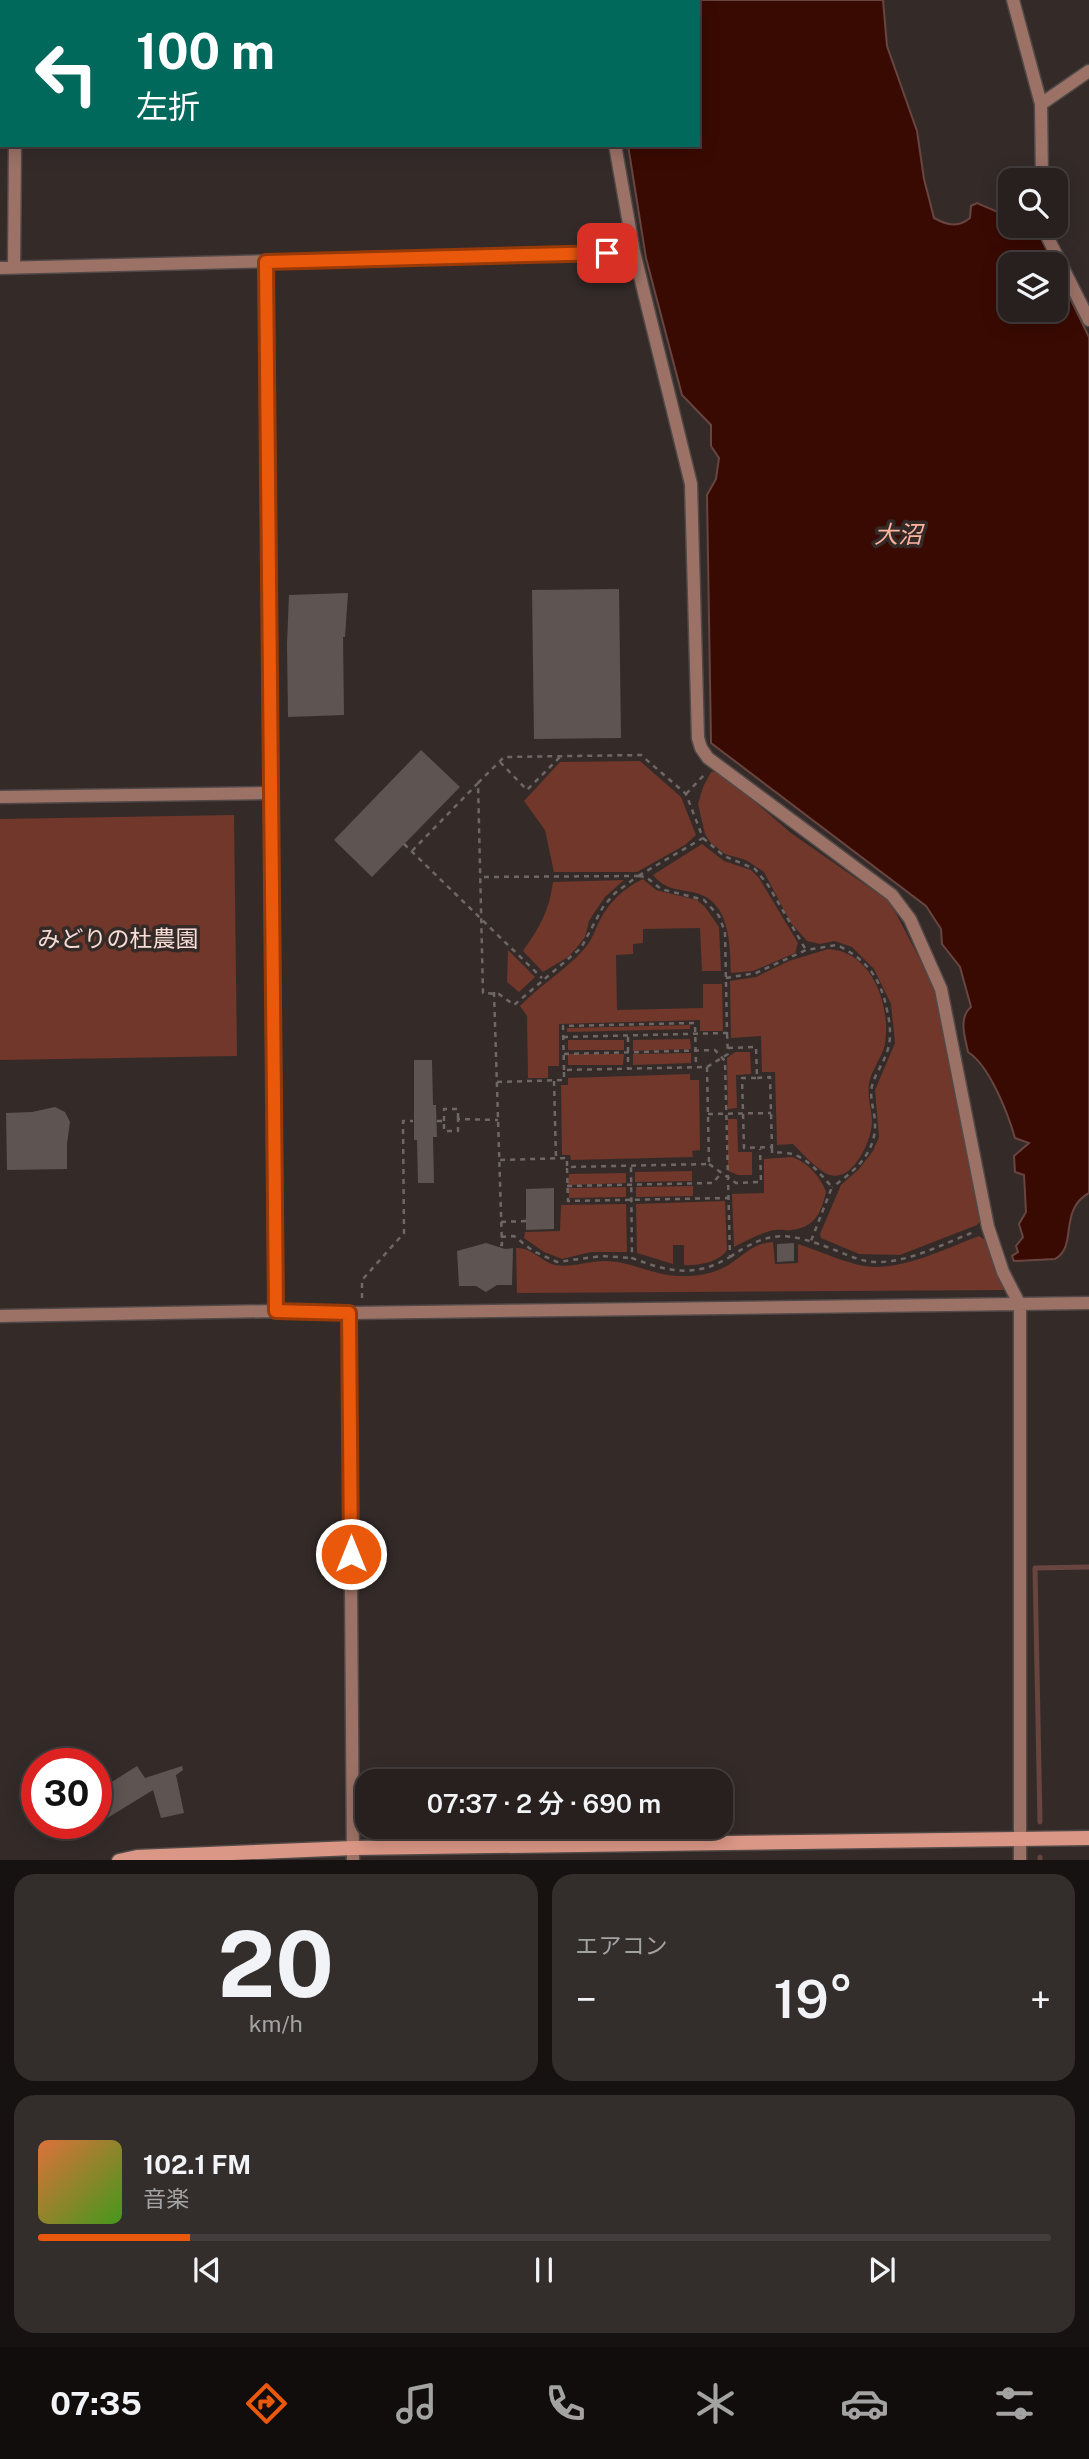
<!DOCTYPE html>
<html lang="ja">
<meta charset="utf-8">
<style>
body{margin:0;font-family:"Public Sans","Noto Sans JP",sans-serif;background:#332d2c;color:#f1f3f6;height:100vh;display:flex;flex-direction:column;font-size:26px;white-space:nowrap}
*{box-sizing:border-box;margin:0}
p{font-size:23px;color:#a4a3a4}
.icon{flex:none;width:38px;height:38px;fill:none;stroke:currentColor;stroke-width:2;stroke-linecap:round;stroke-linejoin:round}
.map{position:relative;height:1860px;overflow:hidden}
.panel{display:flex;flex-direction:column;gap:14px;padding:14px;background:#151211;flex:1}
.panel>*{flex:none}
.guide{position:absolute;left:0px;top:0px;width:700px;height:147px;box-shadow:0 4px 18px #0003,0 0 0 2px #433e3d;background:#00695c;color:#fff;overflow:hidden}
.fabs{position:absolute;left:998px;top:168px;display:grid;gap:14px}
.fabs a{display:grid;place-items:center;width:70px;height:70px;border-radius:14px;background:#27201f;box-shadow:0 4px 18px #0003,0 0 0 2px #433e3d;font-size:35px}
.speed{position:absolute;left:21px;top:1748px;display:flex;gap:14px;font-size:35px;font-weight:700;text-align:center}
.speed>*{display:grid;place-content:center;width:91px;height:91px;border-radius:50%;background:#27201f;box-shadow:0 4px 18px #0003,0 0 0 2px #433e3d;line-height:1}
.speed .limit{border:10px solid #d22;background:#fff;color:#111}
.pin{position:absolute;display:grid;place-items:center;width:60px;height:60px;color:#fff;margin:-30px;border-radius:14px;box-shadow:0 4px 10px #0006}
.me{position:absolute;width:77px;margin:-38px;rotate:0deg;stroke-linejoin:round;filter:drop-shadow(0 0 5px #0008)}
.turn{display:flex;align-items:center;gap:24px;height:147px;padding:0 21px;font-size:32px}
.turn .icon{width:91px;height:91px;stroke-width:2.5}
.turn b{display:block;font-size:49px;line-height:60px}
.big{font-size:52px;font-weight:600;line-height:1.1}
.panel .tile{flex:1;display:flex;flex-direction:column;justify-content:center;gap:10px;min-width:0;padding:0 24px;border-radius:21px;background:#332d2c}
.panel .dial{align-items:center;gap:0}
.dial b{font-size:91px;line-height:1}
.song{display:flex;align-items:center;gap:21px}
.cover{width:84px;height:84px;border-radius:10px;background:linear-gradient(135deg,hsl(20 70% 55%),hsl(100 70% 35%))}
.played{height:7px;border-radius:4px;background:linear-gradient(90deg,#ea580c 15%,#433e3d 15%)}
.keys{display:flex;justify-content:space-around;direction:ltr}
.heat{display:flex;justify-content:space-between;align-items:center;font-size:38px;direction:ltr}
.panel .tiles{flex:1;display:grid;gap:14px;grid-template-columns:1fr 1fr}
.tile:last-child{grid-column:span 2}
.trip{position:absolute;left:355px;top:1769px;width:378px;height:70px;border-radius:21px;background:#27201f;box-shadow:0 4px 18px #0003,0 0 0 2px #433e3d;font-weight:600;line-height:70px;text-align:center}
.tabs{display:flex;height:112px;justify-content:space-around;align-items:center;background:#100d0c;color:#a4a3a4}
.tabs .icon{width:49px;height:49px}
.tabs .on{color:#ea580c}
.tabs b{font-size:32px;color:#f1f3f6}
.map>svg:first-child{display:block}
.green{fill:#70372a}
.water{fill:#390a02;stroke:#68453f;stroke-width:2}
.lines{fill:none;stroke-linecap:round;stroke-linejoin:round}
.stream{stroke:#68453f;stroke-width:5}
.building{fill:#5e5452}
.street-casing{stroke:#514947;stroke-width:15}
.secondary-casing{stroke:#514947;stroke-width:17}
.path{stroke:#6e6765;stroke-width:2.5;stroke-dasharray:5 5;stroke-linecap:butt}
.street{stroke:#9c7267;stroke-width:12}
.secondary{stroke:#db9786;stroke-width:14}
.route-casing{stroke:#983908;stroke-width:18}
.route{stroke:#ea580c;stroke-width:12}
.labels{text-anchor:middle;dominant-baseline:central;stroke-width:7;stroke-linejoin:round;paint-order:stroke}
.park-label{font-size:23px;fill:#f8ddd6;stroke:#342b29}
.water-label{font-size:24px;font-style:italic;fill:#ffb39f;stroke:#342b29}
</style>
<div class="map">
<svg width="1089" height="1861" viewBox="0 0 1089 1861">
<rect width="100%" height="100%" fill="#342b29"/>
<path class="green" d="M640,761L681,797L696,835L685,845L637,872H554L545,830L524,801L560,762Z
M711,772H720L791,833L890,902L936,990L981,1220L977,1225L900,1255L859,1254L821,1238L820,1234L841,1185L859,1169L873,1151L879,1137L875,1090L895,1043L891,1004L874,969L852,947L834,941L820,944L807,941L791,923L764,872L746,860L725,854L710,842L705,834L698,804L703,787Z
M234,815L237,1056L0,1060V819Z
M702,844L724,861L751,870L759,878L798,943L795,953L753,971L731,973C730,942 730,899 692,892C675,889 665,889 653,875Z
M643,879L656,890L697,900L705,907L719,927L721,971H702L700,928L643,929V943L633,944V954L616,955L617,1010L703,1008V984H722L723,1031H700V1020L559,1024V1066H548V1078H528L527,1016L520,1006C540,985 566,970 585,948C592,940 595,930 600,920C609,902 624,888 643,879Z
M624,880L605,897L596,910L589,921L585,937L578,946L568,957L543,972L523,951C540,927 549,911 553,882Z
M828,949C873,951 891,1007 885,1044C882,1058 871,1070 869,1084C867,1098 872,1109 872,1122C872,1140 853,1182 830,1175C819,1172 801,1152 793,1144L777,1145L775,1072H762L761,1036L731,1038L730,981L756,977L789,961Z
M508,950L535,977L519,992L507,982Z
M690,1025V1029L567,1032V1028Z
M690,1039L691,1049L633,1051V1040Z
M568,1040H624V1050H568Z
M735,1052H750L751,1074L736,1075L737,1108L728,1109L727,1058Z
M691,1053V1063L633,1065V1054Z
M568,1054H624L623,1065H568Z
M690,1074V1080H699L700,1150L692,1151L693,1157L571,1160L570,1155H562L561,1085H568V1078Z
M728,1119H737L738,1152H752V1175H738L728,1171Z
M792,1157C807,1162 821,1177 826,1192C821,1213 815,1227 792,1230C787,1231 781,1229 775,1230C761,1232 747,1241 734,1247L732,1194L764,1193V1159Z
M692,1171V1181L635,1182V1172Z
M626,1173V1183L568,1185L569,1174Z
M693,1186V1196L636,1197V1187Z
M626,1187V1197L569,1198V1188Z
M725,1201L727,1250C720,1262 697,1266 684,1265V1245H673V1264L637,1253L636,1204Z
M626,1204L627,1252H591L562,1259L544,1252L524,1238L525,1232L560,1231L561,1205Z
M979,1236L985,1240L1007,1290L517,1293L516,1248C531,1247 541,1261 555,1265C571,1268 589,1261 604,1261C632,1261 655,1277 684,1276C700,1276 716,1273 730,1264C745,1254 754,1243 773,1242L775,1264L798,1263V1244C820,1251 853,1267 875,1267C910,1267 947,1248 979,1236Z"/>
<path class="water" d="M604,0H883L887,46L917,131L924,179L934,218C947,225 958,228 970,218L971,206L977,203L998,212L1010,226H1035L1054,264H1010V310H1055V267L1089,337V1193C1058,1210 1078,1247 1055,1259L1014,1261L1012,1256L1018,1252L1016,1246L1023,1237L1019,1224L1026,1212L1024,1175L1015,1172L1014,1156L1029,1143L1015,1138C1008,1114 990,1066 968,1052C965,1037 958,1018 971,1007L960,967L942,944L941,929L926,906L711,743L707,495L716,479L719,458L711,446V425L682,395L646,258L628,145H698V2Z"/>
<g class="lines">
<path class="stream" d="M1040,1822L1035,1568L1089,1567
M1040,1857V1861"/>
</g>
<path class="building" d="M619,589L621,738L534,739L532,590Z
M348,593L345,637H343L344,715L288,717L287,644L289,595Z
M421,750L460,787L372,877L334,840Z
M414,1060H432L433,1105H436L437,1137H433L434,1183H418L417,1140H414Z
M55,1107L65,1112L70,1122L67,1144V1169L7,1170L6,1113L32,1112Z
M554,1188V1229L526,1230V1189Z
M486,1243L505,1249L513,1248L512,1285H497L486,1292L476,1286H459L457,1251Z
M794,1243V1261L777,1262V1244Z
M137,1766L145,1778L182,1766L183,1770L176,1775L184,1813L161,1818L153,1790L96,1825V1792Z"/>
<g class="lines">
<defs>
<path id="street" d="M15,0V2
M589,0L590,2
M1013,0L1041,104L1042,180
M0,34L2,35
M1041,104L1089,71
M615,145L634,252L691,484L698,738L701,748L708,758L892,895L910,919L941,989L988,1227L1003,1272L1020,1305V1861
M1042,226L1089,320
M14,267L15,145
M0,268L634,252
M0,797L270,793
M349,1313L353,1861
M0,1316L276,1311L349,1313L1089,1303"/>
<path id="secondary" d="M266,262L276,1311
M119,1861L137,1857L353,1848L1089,1838"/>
</defs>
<use href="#street" class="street-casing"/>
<use href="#secondary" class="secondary-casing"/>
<path class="path" d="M500,762L527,790L561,756
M478,783L504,757L641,755L686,794L703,838L638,876
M686,794L705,774
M703,838L724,856L755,869L768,885L806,950
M404,844L542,978
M412,851L478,783L483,993L499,994L514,1005L581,948L603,907L615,893L638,876L480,877
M726,978L756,973L806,950L837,945C866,959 881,978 887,1010C890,1023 892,1038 887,1052C883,1064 875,1074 872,1086C869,1099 875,1111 875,1124C876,1153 854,1172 832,1187
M494,992L502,1245H498V1247
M563,1037L727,1033L725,932L719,916L704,900L661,889L646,877L638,876
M628,1037V1069
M728,1048L756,1047L757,1078H742L744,1148L772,1147L770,1077L757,1078
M564,1054L715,1050L725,1061L730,1257C694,1278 669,1272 632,1258L631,1166
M707,1067L728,1054L727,1033
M564,1070L563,1026L695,1023L696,1067
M554,1081L556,1158
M497,1082L564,1080V1070L707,1067L709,1164L567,1167V1158L499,1160
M708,1114L771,1113
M437,1121H444V1131H458V1119L498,1120
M444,1121V1109H458V1118
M772,1148V1153C801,1149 814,1167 832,1187L811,1241
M709,1164L736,1183L761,1182L760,1149
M567,1168L568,1201L728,1198
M567,1186L713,1183L722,1172
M501,1222L526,1221
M501,1237L514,1236L533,1251L557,1262L602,1256L632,1258
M730,1257C772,1228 790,1233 835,1250C845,1254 856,1259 866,1261C902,1267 942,1244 974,1232
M362,1298V1280L404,1233L403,1121H413"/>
<use href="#street" class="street"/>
<use href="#secondary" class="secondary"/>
</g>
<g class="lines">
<defs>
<path id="route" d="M351,1554L349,1313L276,1311L266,262L607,253"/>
</defs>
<use href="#route" class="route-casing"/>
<use href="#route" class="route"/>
</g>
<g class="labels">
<g class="park-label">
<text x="118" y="938">みどりの杜農園</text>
</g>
<g class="water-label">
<text x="898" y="534">大沼</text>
</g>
</g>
</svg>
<div class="fabs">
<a><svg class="icon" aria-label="search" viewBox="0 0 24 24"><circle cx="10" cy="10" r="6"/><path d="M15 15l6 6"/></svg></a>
<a><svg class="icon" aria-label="layers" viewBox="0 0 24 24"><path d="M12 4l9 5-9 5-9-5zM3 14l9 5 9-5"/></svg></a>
</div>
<div class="speed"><div class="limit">30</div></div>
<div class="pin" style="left:607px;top:253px;background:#d93025"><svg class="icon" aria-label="arrive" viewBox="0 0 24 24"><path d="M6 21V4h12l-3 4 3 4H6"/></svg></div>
<svg class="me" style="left:351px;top:1554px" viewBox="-20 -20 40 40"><circle r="17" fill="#ea580c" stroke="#fff" stroke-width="3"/><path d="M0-11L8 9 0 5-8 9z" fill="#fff"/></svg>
<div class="trip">07:37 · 2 分 · 690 m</div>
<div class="guide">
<div class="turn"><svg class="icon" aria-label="left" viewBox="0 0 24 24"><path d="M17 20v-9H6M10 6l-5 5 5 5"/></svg><div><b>100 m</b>左折</div></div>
</div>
</div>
<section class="panel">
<div class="tiles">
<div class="tile dial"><b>20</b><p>km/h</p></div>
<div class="tile"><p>エアコン</p>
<div class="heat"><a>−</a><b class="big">19°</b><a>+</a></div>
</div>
<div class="tile">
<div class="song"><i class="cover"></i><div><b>102.1 FM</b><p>音楽</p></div></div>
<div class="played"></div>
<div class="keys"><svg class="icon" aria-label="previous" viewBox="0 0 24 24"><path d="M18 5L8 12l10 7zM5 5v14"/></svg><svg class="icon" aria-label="pause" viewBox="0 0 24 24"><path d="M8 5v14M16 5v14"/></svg><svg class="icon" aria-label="next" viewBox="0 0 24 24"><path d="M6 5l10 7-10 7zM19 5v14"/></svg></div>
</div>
</div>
</section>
<nav class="tabs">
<b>07:35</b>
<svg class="icon on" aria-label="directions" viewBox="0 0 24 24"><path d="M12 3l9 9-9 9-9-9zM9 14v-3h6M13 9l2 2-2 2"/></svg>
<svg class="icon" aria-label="music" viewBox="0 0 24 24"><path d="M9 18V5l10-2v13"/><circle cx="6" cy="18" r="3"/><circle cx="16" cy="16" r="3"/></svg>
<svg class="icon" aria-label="phone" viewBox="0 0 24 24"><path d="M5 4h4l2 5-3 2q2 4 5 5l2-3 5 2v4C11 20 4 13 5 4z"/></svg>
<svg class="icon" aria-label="climate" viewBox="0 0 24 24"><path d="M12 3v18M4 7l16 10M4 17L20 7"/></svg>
<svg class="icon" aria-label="car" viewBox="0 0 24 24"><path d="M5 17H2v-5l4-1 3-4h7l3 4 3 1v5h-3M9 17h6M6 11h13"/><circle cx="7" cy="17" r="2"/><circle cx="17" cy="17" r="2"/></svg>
<svg class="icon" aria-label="filters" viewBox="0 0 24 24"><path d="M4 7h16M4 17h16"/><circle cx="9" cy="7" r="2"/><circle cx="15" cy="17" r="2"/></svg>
</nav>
